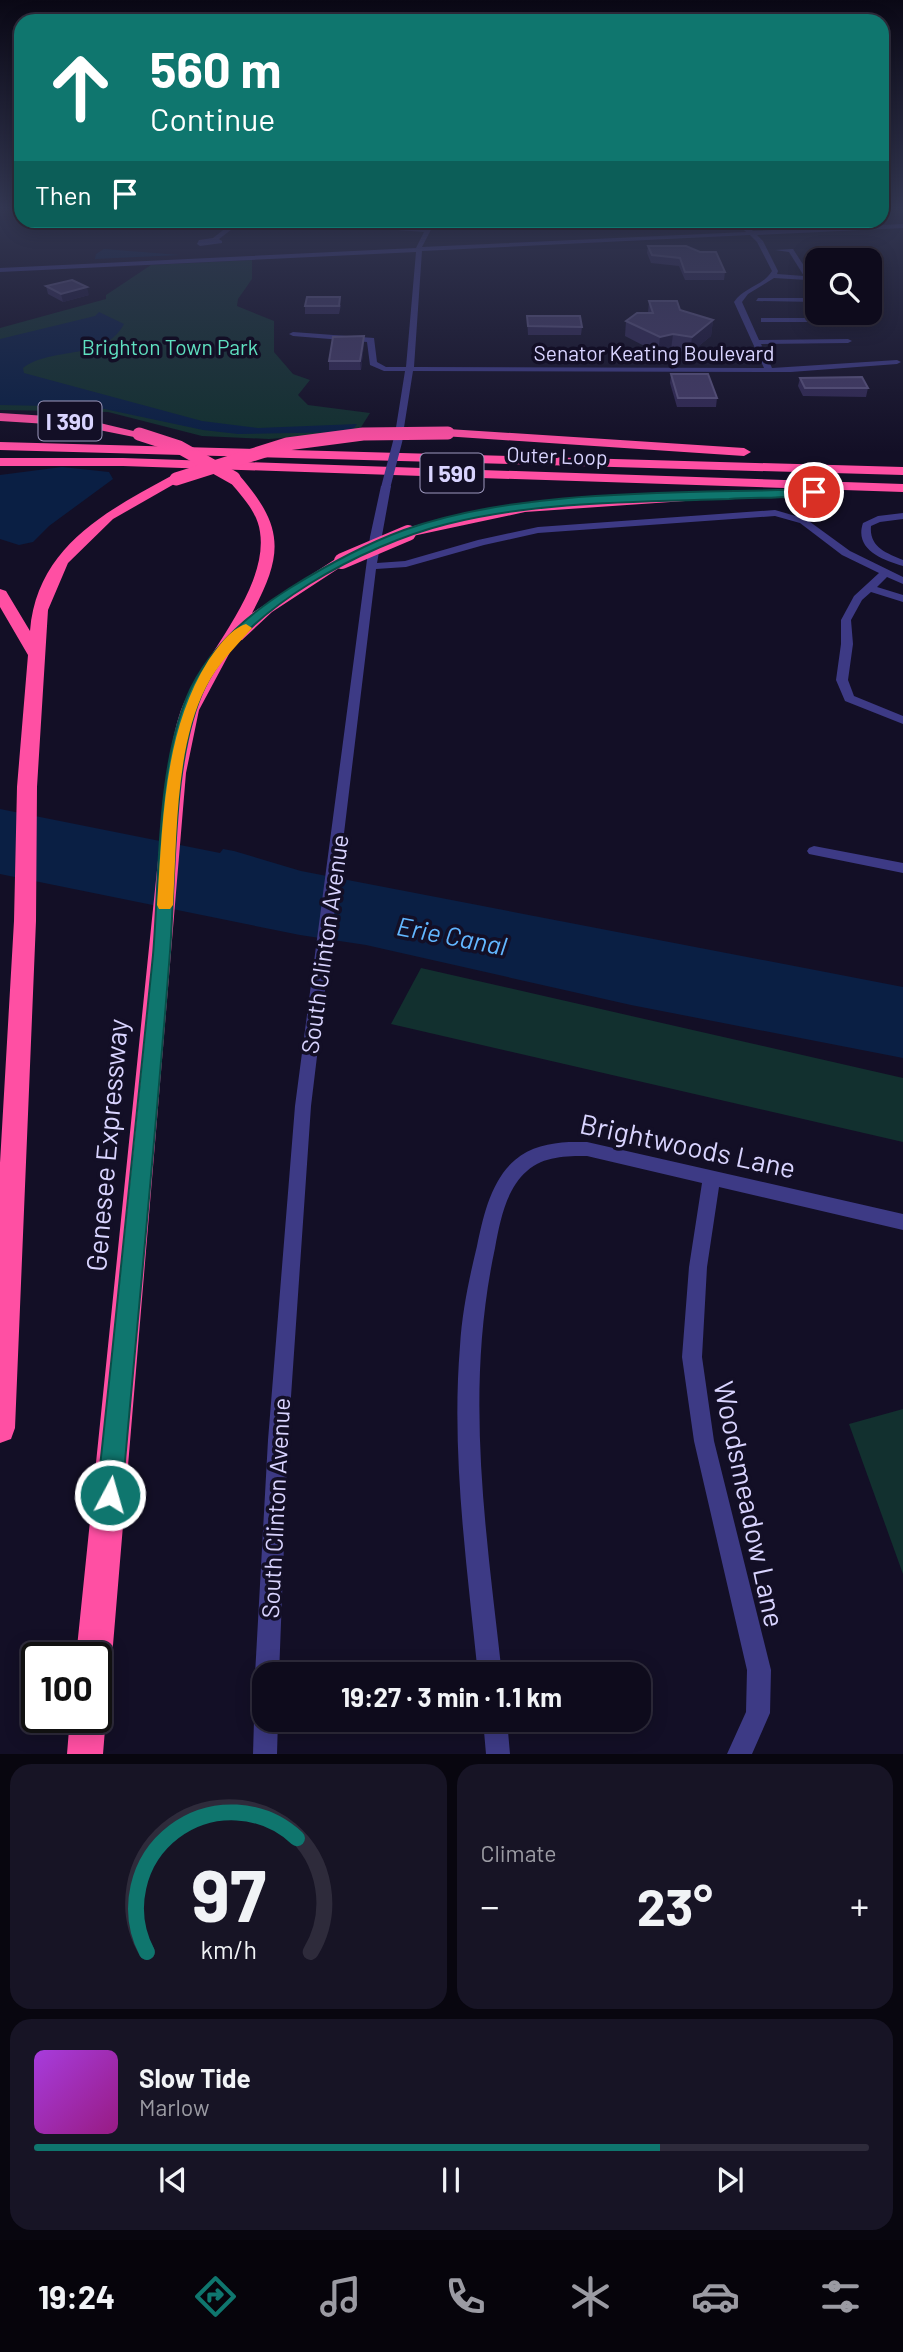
<!DOCTYPE html>
<meta charset="utf-8">
<style>
body{margin:0;font-family:Barlow,sans-serif;background:#171425;color:#f1f3f6;height:100vh;display:flex;flex-direction:column;font-size:26px;white-space:nowrap}
*{box-sizing:border-box;margin:0}
p{font-size:23px;color:#9b9ba3}
.icon{flex:none;width:38px;height:38px;fill:none;stroke:currentColor;stroke-width:2;stroke-linecap:round;stroke-linejoin:round}
.map{position:relative;height:1754px;overflow:hidden}
.panel{display:flex;flex-direction:column;gap:10px;padding:10px;background:#08060f;flex:1}
.panel>*{flex:none}
.hud{position:absolute;left:14px;top:14px;width:875px;height:214px;border-radius:21px;box-shadow:0 4px 18px #0003,0 0 0 2px #2e2b3b;background:#0f766e;color:#fff;overflow:hidden}
.controls{position:absolute;left:805px;top:248px;display:grid;gap:14px}
.controls a{display:grid;place-items:center;width:77px;height:77px;border-radius:14px;background:#0e0b1c;box-shadow:0 4px 18px #0003,0 0 0 2px #2e2b3b;font-size:35px}
.speed{position:absolute;left:21px;top:1642px;display:flex;gap:14px;font-size:35px;font-weight:700;text-align:center}
.speed>*{display:grid;place-content:center;width:91px;height:91px;border-radius:50%;background:#0e0b1c;box-shadow:0 4px 18px #0003,0 0 0 2px #2e2b3b;line-height:1}
.speed .limit{border:4px solid #111;border-radius:10px;background:#fff;color:#111}
.pin{position:absolute;display:grid;place-items:center;width:60px;height:60px;color:#fff;margin:-30px;border:4px solid #fff;border-radius:50%;box-shadow:0 2px 7px #0007}
.me{position:absolute;width:77px;margin:-38px;rotate:6deg;stroke-linejoin:round;filter:drop-shadow(0 0 5px #0008)}
.turn{display:flex;align-items:center;gap:24px;height:147px;padding:0 21px;font-size:32px}
.turn .icon{width:91px;height:91px;stroke-width:2.5}
.turn b{display:block;font-size:49px;line-height:60px}
.then{display:flex;align-items:center;height:66px;padding:0 21px;background:#0003;gap:14px;font-size:26px}
.big{font-size:52px;font-weight:700;line-height:1.1}
.panel .widget{flex:1;display:flex;flex-direction:column;justify-content:center;gap:10px;min-width:0;padding:0 24px;border-radius:21px;background:#171425}
.panel .dial{align-items:center;gap:0}
.dial svg{height:182px;overflow:visible;fill:none;stroke:#2e2b3b;stroke-width:7;stroke-linecap:round;text-anchor:middle}
.dial text{fill:#f1f3f6;stroke:none}
.song{display:flex;align-items:center;gap:21px}
.cover{width:84px;height:84px;border-radius:10px;background:linear-gradient(135deg,hsl(280 70% 55%),hsl(310 70% 35%))}
.played{height:7px;border-radius:4px;background:linear-gradient(90deg,#0f766e 75%,#2e2b3b 75%)}
.keys{display:flex;justify-content:space-around;direction:ltr}
.heat{display:flex;justify-content:space-between;align-items:center;font-size:38px;direction:ltr}
.panel .tiles{flex:1;display:grid;gap:10px;grid-template-columns:1fr 1fr}
.widget:last-child{grid-column:span 2}
.trip{position:absolute;left:252px;top:1662px;width:399px;height:70px;border-radius:21px;background:#0e0b1c;box-shadow:0 4px 18px #0003,0 0 0 2px #2e2b3b;font-weight:700;line-height:70px;text-align:center}
.menu{display:flex;height:112px;justify-content:space-around;align-items:center;background:#06040b;color:#9b9ba3}
.menu .icon{width:49px;height:49px}
.menu .current{color:#0f766e}
.menu b{font-size:32px;color:#f1f3f6}
.map>svg:first-child{display:block}
.green{fill:#12302f}
.water{fill:#0a1f44}
.lines{fill:none;stroke-linecap:round;stroke-linejoin:round}
.minor{fill:#3d3a85;fill-rule:evenodd}
.highway{fill:#ff4fa3;fill-rule:evenodd}
.minor-bridge{stroke:#3d3a85;stroke-width:9}
.highway-bridge-far1{stroke:#ff4fa3;stroke-width:13}
.highway-bridge{stroke:#ff4fa3;stroke-width:16}
.wall{fill:#312854}
.shaded-wall{fill:#1d163a}
.building{fill:#433a66;stroke:#5a527e;stroke-width:2}
.route{fill:#0f766e;stroke:#0a4d48;stroke-width:2}
.slow{fill:#f59e0b}
.labels{text-anchor:middle;dominant-baseline:central;stroke-width:7;stroke-linejoin:round;paint-order:stroke}
.far-park-label{font-size:21px;fill:#5fe0c0;stroke:#130f26}
.far-street-label{font-size:21px;fill:#d9d4ff;stroke:#130f26}
.shield{fill:#130f26;stroke:#9e99be;stroke-width:2}
.shield-label{font-size:23px;font-weight:bold;fill:#d9d4ff}
.street-label{font-size:24px;fill:#d9d4ff;stroke:#130f26}
.water-label{font-size:26px;font-style:italic;fill:#62b6ff;stroke:#130f26}
.near-street-label{font-size:28px;fill:#d9d4ff;stroke:#130f26}
</style>
<div class="map">
<svg width="903" height="1754" viewBox="0 0 903 1754">
<rect width="100%" height="100%" fill="#130f26"/>
<path class="green" d="M252,260V279L238,299L237,306L274,321V352L293,374L310,380L298,395L308,405L370,413L358,432L269,439L202,436L108,412L0,410V328L106,299V295L151,265Z
M421,968L903,1078V1142L391,1024Z
M903,1409V1574L849,1424Z"/>
<path class="water" d="M104,249L180,255L95,259L96,254Z
M99,312L124,324C105,361 52,346 23,368L24,373L202,421L258,428L357,424L351,432L238,434L203,430L95,407L0,405V339L95,316Z
M62,467L109,472L113,479L49,526L33,542L19,545L0,539V475Z
M0,809L220,853L223,849L234,851L301,871L903,987V1058L631,1005L366,945L300,935L0,874Z"/>
<g class="lines">
<path class="minor" d="M236,220H244L219,239L222,241V243L200,246L197,244L199,240L213,238Z
M430,220H436L422,247L746,232L738,224L662,227L622,220L662,223L741,220L753,231L903,224V228L757,235L763,241L778,271L777,274L804,276L789,252L775,250L793,249L817,286V293L815,292L807,280L774,278L748,294L742,302L759,340L848,339L852,341L848,343L761,344L772,368L897,360L901,362L897,364L791,372L413,371L402,440L398,443L394,440L405,371H384L370,365L367,342L293,336L289,334L293,332L374,338L377,362L386,367H406L416,252L0,272V268L416,248L424,232L357,227L360,225L426,228ZM750,235L757,242L772,271C763,286 744,287 734,302L764,368L414,367L422,251Z
M758,298H817V302L756,301Z
M764,318H835L839,320L835,322H761V318Z
M386,483L391,486L377,563L405,561L478,540L538,527L775,510L806,519L850,551L903,577V584L887,577L877,587L903,595V602L871,592L862,600L851,620L853,644L848,680L854,696L903,716V724L845,701L836,680L841,644V620L854,596L879,573L842,555L800,523L775,516L538,533L484,545L406,567L376,569L311,1106L288,1440L279,1675H264V1686L259,1683L255,1675L268,1440L295,1106L370,537L381,486Z
M903,513V519L880,522L871,526C869,547 886,553 903,560V566C882,560 854,549 863,523L878,516Z
M814,846L903,863V873L809,854L807,851L809,848Z
M569,1142H587L903,1214V1230L719,1187L707,1267L702,1357L714,1441L771,1670L770,1713L752,1754H727L746,1712L747,1670L694,1441L682,1357L689,1267L702,1183L587,1156C566,1156 544,1156 527,1171C506,1189 500,1221 495,1248C464,1393 486,1530 502,1675H478C467,1566 451,1455 460,1346C462,1312 469,1279 477,1246C483,1217 491,1180 515,1160C530,1147 550,1143 569,1142Z
M264,1709V1720H278L277,1754H253L254,1720L257,1711Z
M483,1720H507L510,1754H486Z"/>
<path class="highway" d="M0,413L79,418L146,434L139,438L79,426L0,421Z
M448,429L744,448L751,452L744,456L443,436V430Z
M0,442L903,467V475L0,450Z
M0,458H123L903,484V492L123,466H0Z
M229,475H239C284,526 284,554 252,613L337,558H347L350,561L272,612L242,640L236,641L199,710L186,773L112,1657L106,1669L96,1674V1657H76L167,773C171,752 174,730 181,710C201,658 269,590 260,532C257,510 240,495 227,478Z
M171,476L183,479L113,519L68,563L48,610L37,787L36,921L15,1428L11,1439L0,1443V1163L14,921L17,787L28,655L0,607V589L6,591L30,631C37,547 105,512 171,476Z
M724,491L731,495L729,498L525,512L408,537L401,533C408,525 425,524 435,521C529,496 628,494 724,491Z
M96,1702L101,1704L106,1717L103,1754H67L70,1717H96Z"/>
<path class="minor-bridge" d="M386,486L398,440"/>
<path class="highway-bridge-far1" d="M139,434L179,447L234,478
M176,479L287,444L363,434L448,433"/>
<path class="highway-bridge" d="M342,561L408,533"/>
</g>
<path class="wall" d="M648,246L725,272L724,280H685L679,266L651,263L647,253Z
M46,286L89,295L63,302L48,294Z
M649,301L713,320L711,336L690,353L671,350L658,353L625,336L626,321L648,313Z
M341,305L339,314H305V306Z
M527,316L582,327L581,335H528Z
M364,344L361,370H329V361Z
M671,374L717,398L716,407H677L670,383Z
M800,378L868,388L866,397L803,396L798,386Z"/>
<path class="shaded-wall" d="M87,287L89,295L63,302L61,294Z
M713,320L711,336L690,353L692,337Z
M673,334L671,350L658,353L660,337Z
M364,336V344L361,370L360,361Z"/>
<path class="building" d="M648,246H686L700,252H716L725,272H685L680,258L652,255Z
M72,280L87,287L61,294L46,286Z
M307,297H340L339,306H305Z
M649,301H677L680,310L713,320L692,337L673,334L660,337L626,321L637,313H653Z
M527,316H580L582,327L528,326Z
M364,336L360,361H329L333,337Z
M671,374H708L717,398H678Z
M862,377L868,388H805L800,378Z"/>
<linearGradient id="sky" x2="0" y2="1"><stop stop-color="#0a0815"/><stop offset="0.46" stop-color="#333752"/><stop offset="1" stop-color="#333752" stop-opacity="0"/></linearGradient>
<rect width="903" height="452" fill="url(#sky)"/>
<path class="route" d="M814,489L820,492L818,494C789,499 758,497 729,499C635,502 539,501 447,524C364,545 244,608 205,687C172,755 176,876 170,952C156,1133 138,1314 122,1495L118,1503L110,1507L101,1503L97,1495C116,1315 136,1135 153,955C160,874 156,762 191,688C212,645 250,613 290,588C327,565 363,545 404,530C524,487 686,494 814,489Z"/>
<path class="slow" d="M246,624L252,628C235,648 218,663 206,687C175,747 177,838 173,905L170,909H159L157,905C163,822 163,733 208,661C217,648 230,629 246,624Z"/>
<g class="labels">
<g class="far-park-label">
<text x="170" y="346">Brighton Town Park</text>
</g>
<g class="far-street-label">
<text x="654" y="352">Senator Keating Boulevard</text>
<text transform="translate(557 455) rotate(2)">Outer Loop</text>
</g>
<g class="shield">
<rect x="38.5" y="401.5" width="63" height="39" rx="5"/>
<rect x="420.5" y="453.5" width="63" height="39" rx="5"/>
</g>
<g class="shield-label">
<text x="70" y="421">I 390</text>
<text x="452" y="473">I 590</text>
</g>
<g class="street-label">
<text transform="translate(324 944) rotate(-82)">South Clinton Avenue</text>
<text transform="translate(275 1508) rotate(-87)">South Clinton Avenue</text>
</g>
<g class="water-label">
<text transform="translate(452 935) rotate(11)">Erie Canal</text>
</g>
<g class="near-street-label">
<text transform="translate(106 1145) rotate(-85)">Genesee Expressway</text>
<text transform="translate(688 1145) rotate(12)">Brightwoods Lane</text>
<text transform="translate(750 1504) rotate(78)">Woodsmeadow Lane</text>
</g>
</g>
</svg>
<div class="controls">
<a><svg class="icon" aria-label="search" viewBox="0 0 24 24"><circle cx="10" cy="10" r="6"/><path d="M15 15l6 6"/></svg></a>
</div>
<div class="speed"><div class="limit">100</div></div>
<div class="pin" style="left:814px;top:492px;background:#d93025"><svg class="icon" aria-label="arrive" viewBox="0 0 24 24"><path d="M6 21V4h12l-3 4 3 4H6"/></svg></div>
<svg class="me" style="left:110px;top:1495px" viewBox="-20 -20 40 40"><circle r="17" fill="#0f766e" stroke="#fff" stroke-width="3"/><path d="M0-11L8 9 0 5-8 9z" fill="#fff"/></svg>
<div class="trip">19:27 · 3 min · 1.1 km</div>
<div class="hud">
<div class="turn"><svg class="icon" aria-label="ahead" viewBox="0 0 24 24"><path d="M12 20V5M6 11l6-6 6 6"/></svg><div><b>560 m</b>Continue</div></div>
<div class="then">Then<svg class="icon" aria-label="arrive" viewBox="0 0 24 24"><path d="M6 21V4h12l-3 4 3 4H6"/></svg></div>
</div>
</div>
<section class="panel">
<div class="tiles">
<div class="widget dial"><svg viewBox="0 0 100 80">
<path d="M14 69A42 42 0 1 1 86 69"/>
<path d="M14 69A42 42 0 0 1 80 19" stroke="#0f766e"/>
<text x="50" y="56" font-size="32" font-weight="700">97</text>
<text x="50" y="72" font-size="11">km/h</text>
</svg></div>
<div class="widget"><p>Climate</p>
<div class="heat"><a>−</a><b class="big">23°</b><a>+</a></div>
</div>
<div class="widget">
<div class="song"><i class="cover"></i><div><b>Slow Tide</b><p>Marlow</p></div></div>
<div class="played"></div>
<div class="keys"><svg class="icon" aria-label="previous" viewBox="0 0 24 24"><path d="M18 5L8 12l10 7zM5 5v14"/></svg><svg class="icon" aria-label="pause" viewBox="0 0 24 24"><path d="M8 5v14M16 5v14"/></svg><svg class="icon" aria-label="next" viewBox="0 0 24 24"><path d="M6 5l10 7-10 7zM19 5v14"/></svg></div>
</div>
</div>
</section>
<nav class="menu">
<b>19:24</b>
<svg class="icon current" aria-label="directions" viewBox="0 0 24 24"><path d="M12 3l9 9-9 9-9-9zM9 14v-3h6M13 9l2 2-2 2"/></svg>
<svg class="icon" aria-label="music" viewBox="0 0 24 24"><path d="M9 18V5l10-2v13"/><circle cx="6" cy="18" r="3"/><circle cx="16" cy="16" r="3"/></svg>
<svg class="icon" aria-label="phone" viewBox="0 0 24 24"><path d="M5 4h4l2 5-3 2q2 4 5 5l2-3 5 2v4C11 20 4 13 5 4z"/></svg>
<svg class="icon" aria-label="climate" viewBox="0 0 24 24"><path d="M12 3v18M4 7l16 10M4 17L20 7"/></svg>
<svg class="icon" aria-label="car" viewBox="0 0 24 24"><path d="M5 17H2v-5l4-1 3-4h7l3 4 3 1v5h-3M9 17h6M6 11h13"/><circle cx="7" cy="17" r="2"/><circle cx="17" cy="17" r="2"/></svg>
<svg class="icon" aria-label="filters" viewBox="0 0 24 24"><path d="M4 7h16M4 17h16"/><circle cx="9" cy="7" r="2"/><circle cx="15" cy="17" r="2"/></svg>
</nav>
